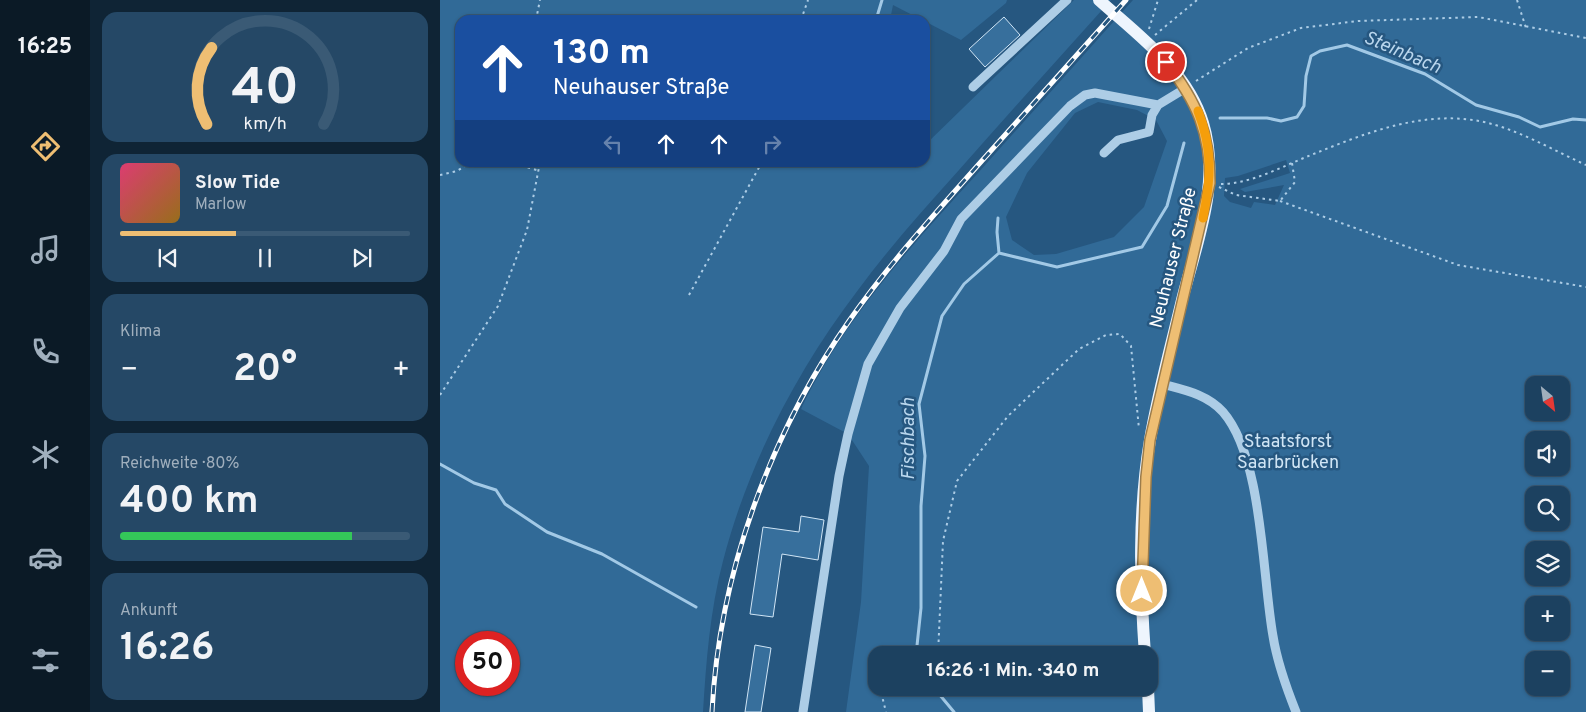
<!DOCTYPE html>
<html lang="de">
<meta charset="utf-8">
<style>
body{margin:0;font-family:Overpass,sans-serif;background:#254866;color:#f1f3f6;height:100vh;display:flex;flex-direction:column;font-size:19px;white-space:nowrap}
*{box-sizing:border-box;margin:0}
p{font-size:16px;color:#a0afbd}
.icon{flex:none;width:28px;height:28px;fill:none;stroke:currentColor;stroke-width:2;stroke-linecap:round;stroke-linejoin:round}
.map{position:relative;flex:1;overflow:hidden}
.drawer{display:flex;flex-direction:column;gap:12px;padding:12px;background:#0f2435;width:350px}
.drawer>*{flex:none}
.guide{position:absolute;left:15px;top:15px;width:475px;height:152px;border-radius:15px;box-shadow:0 1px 4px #0004,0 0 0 1px #3a5a75;background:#1a4fa0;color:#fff;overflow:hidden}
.needle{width:32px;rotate:151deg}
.fabs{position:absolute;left:1085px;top:376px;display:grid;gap:10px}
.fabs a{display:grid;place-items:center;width:45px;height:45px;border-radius:10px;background:#1c4160;box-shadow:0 1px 4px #0004,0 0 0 1px #3a5a75;font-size:25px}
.speed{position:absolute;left:15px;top:631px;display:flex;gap:10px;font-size:25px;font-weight:700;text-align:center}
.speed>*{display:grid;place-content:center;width:65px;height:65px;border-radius:50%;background:#1c4160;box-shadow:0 1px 4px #0004,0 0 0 1px #3a5a75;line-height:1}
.speed .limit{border:8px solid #d22;background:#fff;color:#111}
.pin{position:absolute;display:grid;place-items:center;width:42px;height:42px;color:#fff;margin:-21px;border:2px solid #fff;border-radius:50%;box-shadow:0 1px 5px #0007}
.me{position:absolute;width:55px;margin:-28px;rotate:0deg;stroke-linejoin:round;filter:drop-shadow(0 0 4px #0008)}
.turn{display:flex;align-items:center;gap:18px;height:105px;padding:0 15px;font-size:22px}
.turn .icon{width:65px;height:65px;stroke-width:2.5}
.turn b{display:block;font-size:35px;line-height:42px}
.lanes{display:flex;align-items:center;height:48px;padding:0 15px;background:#0003;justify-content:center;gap:25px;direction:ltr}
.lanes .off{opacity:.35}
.big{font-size:38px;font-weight:700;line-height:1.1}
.drawer .card{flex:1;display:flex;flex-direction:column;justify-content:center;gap:8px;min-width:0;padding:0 18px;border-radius:15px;background:#254866}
.drawer .dial{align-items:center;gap:0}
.dial svg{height:130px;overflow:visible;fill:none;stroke:#3a5a75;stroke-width:7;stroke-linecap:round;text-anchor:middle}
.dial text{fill:#f1f3f6;stroke:none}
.song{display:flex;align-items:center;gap:15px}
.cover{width:60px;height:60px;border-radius:8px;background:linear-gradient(135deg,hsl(340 70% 55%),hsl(40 70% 35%))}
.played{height:5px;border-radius:2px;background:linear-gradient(90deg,#eebe73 40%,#3a5a75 40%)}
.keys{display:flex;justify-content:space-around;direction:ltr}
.heat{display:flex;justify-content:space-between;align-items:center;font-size:28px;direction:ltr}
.charge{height:8px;border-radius:4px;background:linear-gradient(90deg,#34c759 80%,#3a5a75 0)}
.trip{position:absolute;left:428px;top:646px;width:290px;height:50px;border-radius:15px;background:#1c4160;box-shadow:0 1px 4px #0004,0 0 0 1px #3a5a75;font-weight:700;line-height:50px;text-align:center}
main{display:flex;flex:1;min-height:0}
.dock{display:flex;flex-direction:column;width:90px;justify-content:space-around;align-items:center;background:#0b1a26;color:#a0afbd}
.dock .icon{width:35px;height:35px}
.dock .on{color:#eebe73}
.dock b{font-size:22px;color:#f1f3f6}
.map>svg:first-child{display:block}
.green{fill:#316a97;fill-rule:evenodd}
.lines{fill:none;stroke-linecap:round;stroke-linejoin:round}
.stream{stroke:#a2c9e6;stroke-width:3}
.building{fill:#376f9c;stroke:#d0e5f5}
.path{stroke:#adcde6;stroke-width:2;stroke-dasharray:2.5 4;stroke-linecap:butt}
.minor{stroke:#adcde6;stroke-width:9}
.major{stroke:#eef5fd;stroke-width:12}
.rail-casing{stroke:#fff;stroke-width:5}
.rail{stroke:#265780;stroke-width:3;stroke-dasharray:9;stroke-linecap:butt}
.route-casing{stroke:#9b7c4b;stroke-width:12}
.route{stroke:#eebe73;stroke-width:9}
.slow{stroke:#f59e0b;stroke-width:9}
.labels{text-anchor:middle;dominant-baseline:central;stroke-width:5;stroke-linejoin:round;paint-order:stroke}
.street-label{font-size:18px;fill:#fff;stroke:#265780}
.park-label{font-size:18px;fill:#d0e5f5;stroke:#265780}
.water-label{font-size:19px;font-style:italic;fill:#b9d6ed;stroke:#265780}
</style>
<main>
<nav class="dock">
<b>16:25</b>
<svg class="icon on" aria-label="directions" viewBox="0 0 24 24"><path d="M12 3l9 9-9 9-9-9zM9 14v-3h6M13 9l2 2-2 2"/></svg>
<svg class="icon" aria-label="music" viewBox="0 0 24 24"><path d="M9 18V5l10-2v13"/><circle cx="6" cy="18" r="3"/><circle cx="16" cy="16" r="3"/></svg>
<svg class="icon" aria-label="phone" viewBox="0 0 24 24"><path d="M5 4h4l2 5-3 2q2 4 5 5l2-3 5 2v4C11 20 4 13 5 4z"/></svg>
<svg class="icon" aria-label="climate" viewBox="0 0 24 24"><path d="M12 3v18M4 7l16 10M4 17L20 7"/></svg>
<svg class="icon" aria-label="car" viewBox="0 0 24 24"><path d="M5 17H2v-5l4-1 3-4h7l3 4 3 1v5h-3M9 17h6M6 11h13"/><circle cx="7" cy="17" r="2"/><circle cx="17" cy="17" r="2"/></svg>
<svg class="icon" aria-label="filters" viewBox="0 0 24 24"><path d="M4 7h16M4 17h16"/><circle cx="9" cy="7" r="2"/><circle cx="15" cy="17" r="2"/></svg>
</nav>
<section class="drawer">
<div class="card dial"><svg viewBox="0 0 100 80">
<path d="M14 69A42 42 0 1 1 86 69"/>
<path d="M14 69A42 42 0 0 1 17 22" stroke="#eebe73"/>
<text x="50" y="56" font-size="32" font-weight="700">40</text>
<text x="50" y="72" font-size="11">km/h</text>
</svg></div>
<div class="card">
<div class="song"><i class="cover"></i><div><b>Slow Tide</b><p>Marlow</p></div></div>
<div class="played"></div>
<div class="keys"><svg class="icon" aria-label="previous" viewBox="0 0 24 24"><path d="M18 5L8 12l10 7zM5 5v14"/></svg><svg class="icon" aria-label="pause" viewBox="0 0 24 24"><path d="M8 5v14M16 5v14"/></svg><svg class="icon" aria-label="next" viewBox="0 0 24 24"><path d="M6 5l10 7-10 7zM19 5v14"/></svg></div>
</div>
<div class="card"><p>Klima</p>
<div class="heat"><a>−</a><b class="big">20°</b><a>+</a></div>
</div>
<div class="card"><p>Reichweite · 80%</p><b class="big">400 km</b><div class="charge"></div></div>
<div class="card"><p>Ankunft</p><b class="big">16:26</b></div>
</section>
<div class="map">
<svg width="1146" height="712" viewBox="0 0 1146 712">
<rect width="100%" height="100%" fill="#265780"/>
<path class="green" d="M0,0H567L566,3L521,40L453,5L450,20H20V162H485V145L634,0H671C620,57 569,113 519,170C484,209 449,248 418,290C357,370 308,464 283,561C270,610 266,662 263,712H0ZM26,642H69V685H26Z
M693,0H1146V712H406L421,602L429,466L408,434L361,409C403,320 472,245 538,173C590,115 641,58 693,0ZM658,102L697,110L716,120L727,141L704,207L674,237L616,254L594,255L572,240L566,217L587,173L635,113ZM846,160L850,173L800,189L805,192L844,185L835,205L814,202L811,208L790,202L784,196L785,178L798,176ZM1094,385H1121V412H1094ZM1094,440H1121V468H1094ZM1094,495H1121V522H1094ZM1094,550H1121V578H1094ZM1094,605H1121V632H1094ZM436,655H709V688H436ZM1094,660H1121V688H1094Z"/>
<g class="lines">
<path class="stream" d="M436,20L442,0
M780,118H827L841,121L857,117L864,106L866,76L871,56L880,51L907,45L985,74L1036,105L1079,117L1100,127L1133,119L1146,120
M559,253L617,267L702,247L727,206L744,143
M0,464L34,483L56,490L65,504L107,532L162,554L256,607
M476,655L481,608V506L485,456L479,404L502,316L524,284L559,253L557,232L558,218
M494,688L514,712"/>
</g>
<path class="building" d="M564,17L580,35L545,67L529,49Z
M361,516L384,520L378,560L342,554L333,617L310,614L323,527L359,532Z
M315,645L331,648L321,712H305Z"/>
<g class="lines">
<path class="path" d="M1077,0L1086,28
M96,20L100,0
M361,20L368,0
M709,29L718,0
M715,35L757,0
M756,81L808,48L861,28L918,21L1038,17L1146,38
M69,162L100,171
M0,175L17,171L31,162
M781,184C811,184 843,166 871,155C926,133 984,109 1044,122C1079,130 1113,150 1146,165
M779,187L796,195L840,201L855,182L852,163
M840,201L1018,265L1146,287
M249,295L322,162
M0,395L58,306L87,230L100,162
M498,655L503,541L517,481L568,416L639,349L666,335L680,334L691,346L699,429
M445,688L441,692L446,712"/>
<path class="minor" d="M533,87L627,0
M664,153L678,140L709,132L712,115L718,105
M722,384C744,390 767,394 783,412C823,458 822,575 833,636C837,662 846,687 856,712
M363,712L399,476L408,434L428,364L460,308L504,251L521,219L630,106L645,95L655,93L718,105L746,88"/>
<path class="major" d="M659,0C698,35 747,70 763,123C781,183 757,241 742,300C731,346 718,393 710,440C698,510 700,585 705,655
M708,688L709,712"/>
<defs>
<path id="rail" d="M272,712C279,574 330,434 409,321C448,265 494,215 539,164C588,110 637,55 686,0"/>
</defs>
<use href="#rail" class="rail-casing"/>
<use href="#rail" class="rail"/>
</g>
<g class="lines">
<defs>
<path id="route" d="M702,591L706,477L710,440L770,183C770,132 757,102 726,62"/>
</defs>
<use href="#route" class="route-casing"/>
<use href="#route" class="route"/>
<path class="slow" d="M758,111C773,149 771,179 763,218"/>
</g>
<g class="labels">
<g class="street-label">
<text transform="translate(734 258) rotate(-76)">Neuhauser Straße</text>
</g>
<g class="park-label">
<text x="848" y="442">Staatsforst<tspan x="848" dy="21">Saarbrücken</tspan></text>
</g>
<g class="water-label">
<text transform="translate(962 53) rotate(23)">Steinbach</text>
<text transform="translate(469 439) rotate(-90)">Fischbach</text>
</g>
</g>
</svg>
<div class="fabs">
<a><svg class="needle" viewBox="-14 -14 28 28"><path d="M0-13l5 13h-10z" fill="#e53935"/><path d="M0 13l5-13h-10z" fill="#a0afbd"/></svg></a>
<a><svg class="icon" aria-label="sound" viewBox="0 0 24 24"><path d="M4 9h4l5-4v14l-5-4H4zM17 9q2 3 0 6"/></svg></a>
<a><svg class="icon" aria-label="search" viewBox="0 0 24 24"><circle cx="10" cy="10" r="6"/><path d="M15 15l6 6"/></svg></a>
<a><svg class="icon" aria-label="layers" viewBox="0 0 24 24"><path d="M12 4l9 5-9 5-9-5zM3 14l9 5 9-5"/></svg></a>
<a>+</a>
<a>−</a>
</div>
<div class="speed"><div class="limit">50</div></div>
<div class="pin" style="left:726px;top:62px;background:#d93025"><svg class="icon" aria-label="arrive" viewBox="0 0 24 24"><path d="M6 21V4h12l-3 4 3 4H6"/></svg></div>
<svg class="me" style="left:702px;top:591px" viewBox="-20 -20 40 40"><circle r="17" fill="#eebe73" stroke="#fff" stroke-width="3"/><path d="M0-11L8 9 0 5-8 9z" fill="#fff"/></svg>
<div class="trip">16:26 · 1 Min. · 340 m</div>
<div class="guide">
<div class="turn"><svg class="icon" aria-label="ahead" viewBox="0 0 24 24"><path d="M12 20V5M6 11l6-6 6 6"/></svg><div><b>130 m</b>Neuhauser Straße</div></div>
<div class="lanes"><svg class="icon off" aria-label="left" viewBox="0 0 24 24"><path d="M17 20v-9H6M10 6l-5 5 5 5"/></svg><svg class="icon" aria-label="ahead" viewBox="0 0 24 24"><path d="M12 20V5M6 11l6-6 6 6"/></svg><svg class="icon" aria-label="ahead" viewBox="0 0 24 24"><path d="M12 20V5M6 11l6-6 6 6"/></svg><svg class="icon off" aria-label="right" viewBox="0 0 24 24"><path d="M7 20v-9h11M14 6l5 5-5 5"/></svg></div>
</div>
</div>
</main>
